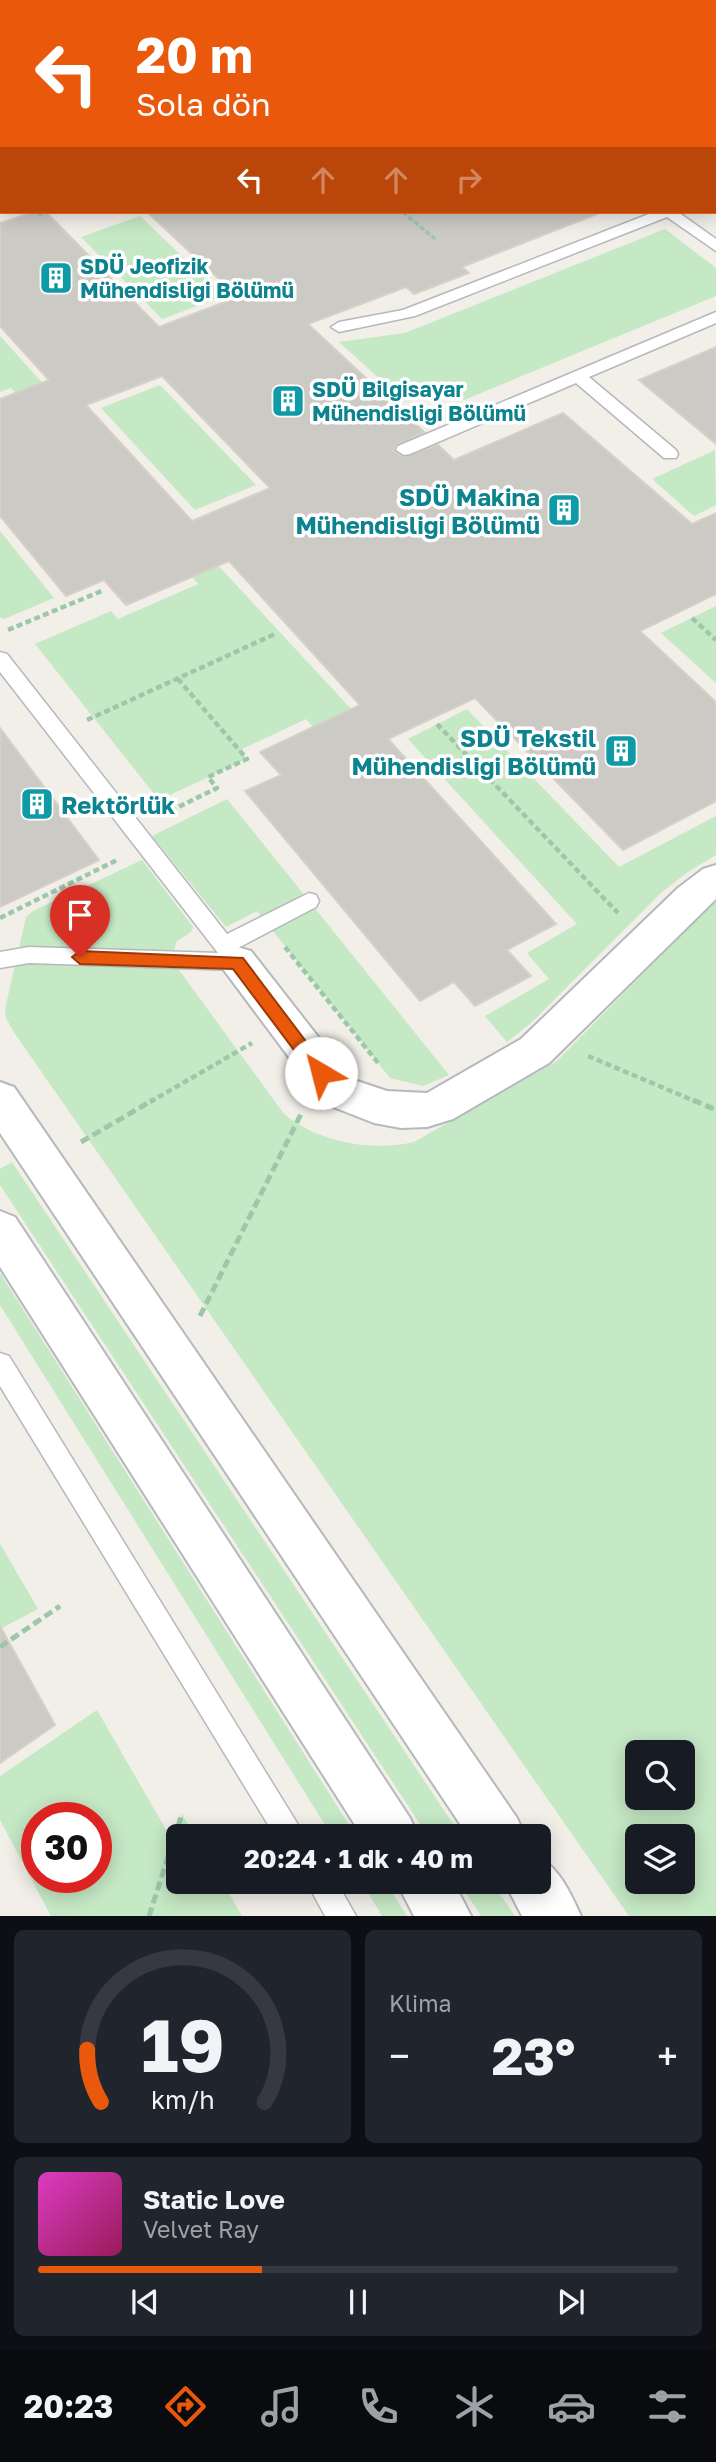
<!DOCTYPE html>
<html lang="tr">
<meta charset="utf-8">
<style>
body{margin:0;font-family:"Golos Text",sans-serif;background:#20242c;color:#f1f3f6;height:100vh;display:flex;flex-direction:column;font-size:26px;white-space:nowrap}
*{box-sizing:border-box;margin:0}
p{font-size:23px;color:#9ea1a6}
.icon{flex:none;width:38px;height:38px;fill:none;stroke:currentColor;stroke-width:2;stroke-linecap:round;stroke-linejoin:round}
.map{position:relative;height:1916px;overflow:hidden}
.sheet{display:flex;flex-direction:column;gap:14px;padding:14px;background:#0d0f14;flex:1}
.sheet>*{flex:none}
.top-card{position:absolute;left:0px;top:0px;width:718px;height:214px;box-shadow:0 4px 18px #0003;background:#ea580c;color:#fff;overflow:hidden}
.tools{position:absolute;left:625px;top:1740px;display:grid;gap:14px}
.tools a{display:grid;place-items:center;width:70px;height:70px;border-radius:10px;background:#171b24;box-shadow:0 4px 18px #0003;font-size:35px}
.speed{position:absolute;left:21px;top:1802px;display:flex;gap:14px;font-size:35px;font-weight:700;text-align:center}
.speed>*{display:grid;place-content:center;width:91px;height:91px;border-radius:50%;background:#171b24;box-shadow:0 4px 18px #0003;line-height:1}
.speed .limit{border:10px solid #d22;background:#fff;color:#111}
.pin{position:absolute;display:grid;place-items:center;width:60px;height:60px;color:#fff;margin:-72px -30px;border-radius:50% 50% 50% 0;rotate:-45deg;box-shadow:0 0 7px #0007}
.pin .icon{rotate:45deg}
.me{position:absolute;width:77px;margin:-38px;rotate:323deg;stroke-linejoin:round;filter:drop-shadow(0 0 5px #0008)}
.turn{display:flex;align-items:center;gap:24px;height:147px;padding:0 21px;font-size:32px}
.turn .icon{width:91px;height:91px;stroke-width:2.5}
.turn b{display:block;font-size:49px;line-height:60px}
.lanes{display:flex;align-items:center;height:66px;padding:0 21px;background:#0003;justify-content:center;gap:35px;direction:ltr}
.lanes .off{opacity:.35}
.big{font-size:52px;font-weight:700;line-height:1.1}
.sheet .card{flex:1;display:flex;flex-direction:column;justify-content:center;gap:10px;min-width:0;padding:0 24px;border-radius:10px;background:#20242c}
.sheet .dial{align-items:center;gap:0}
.dial svg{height:182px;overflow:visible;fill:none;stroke:#363941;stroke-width:7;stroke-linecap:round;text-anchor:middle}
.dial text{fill:#f1f3f6;stroke:none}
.song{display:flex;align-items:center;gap:21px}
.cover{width:84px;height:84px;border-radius:10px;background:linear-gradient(135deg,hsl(310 70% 55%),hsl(330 70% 35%))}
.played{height:7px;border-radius:4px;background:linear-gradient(90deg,#ea580c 35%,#363941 35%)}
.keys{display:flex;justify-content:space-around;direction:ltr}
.heat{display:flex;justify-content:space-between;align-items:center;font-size:38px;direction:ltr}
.sheet .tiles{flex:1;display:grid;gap:14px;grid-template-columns:1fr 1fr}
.card:last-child{grid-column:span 2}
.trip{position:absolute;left:166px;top:1824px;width:385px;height:70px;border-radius:10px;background:#171b24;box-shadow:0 4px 18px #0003;font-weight:700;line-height:70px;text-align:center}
.menu{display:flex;height:112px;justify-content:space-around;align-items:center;background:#090b0e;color:#9ea1a6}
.menu .icon{width:49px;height:49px}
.menu .on{color:#ea580c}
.menu b{font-size:32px;color:#f1f3f6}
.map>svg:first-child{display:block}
.green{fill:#c5e8c5;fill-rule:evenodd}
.building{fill:#cccac5;stroke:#d6d1c6;stroke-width:2;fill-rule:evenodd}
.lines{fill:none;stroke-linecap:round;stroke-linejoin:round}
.service-casing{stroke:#b5b8bc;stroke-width:3}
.minor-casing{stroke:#b5b8bc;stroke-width:4}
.path-far2{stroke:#9cc7a9;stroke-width:3.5;stroke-dasharray:5 2.5;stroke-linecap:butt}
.path-far1{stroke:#9cc7a9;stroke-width:4.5;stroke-dasharray:6 3.5;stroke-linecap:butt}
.path{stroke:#9cc7a9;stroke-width:5;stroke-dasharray:9 4.5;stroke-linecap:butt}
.service{fill:#fff;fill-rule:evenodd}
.minor{fill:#fff;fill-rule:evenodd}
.route{fill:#ea580c;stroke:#983908;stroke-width:2}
.labels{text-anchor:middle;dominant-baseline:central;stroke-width:7;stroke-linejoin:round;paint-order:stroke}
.far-culture-label{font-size:21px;font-weight:bold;fill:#0d838f;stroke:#fff;text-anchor:start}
.culture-label{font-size:24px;font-weight:bold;fill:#0d838f;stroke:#fff;text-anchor:end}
</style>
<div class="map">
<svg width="716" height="1916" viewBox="0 0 716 1916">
<rect width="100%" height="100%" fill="#f1efe8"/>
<path class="green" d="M140,216L224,296L162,319L81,237Z
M665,229L716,268V296L464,400L446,385L405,402L339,342L405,333Z
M0,336L48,389L22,399L11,388L0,392Z
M160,385L256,485L195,510L101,408Z
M715,450L716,505L694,516L652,479Z
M0,531L54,598L4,619L0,618Z
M214,561L353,711L315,729L306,719L240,750L247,759L159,800L35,644L111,611L118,619L198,584L188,572Z
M716,606V683L661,633Z
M467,709L619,867L716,816V855L688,872L662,892L531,1023L507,1042L485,1016L549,979L527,953L577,924L408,739Z
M227,799L449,1075L423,1086L390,1078L257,911L226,927L152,836Z
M142,860L193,927L191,932L176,942L173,956L179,970L284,1114C318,1142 371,1152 414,1142L557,1061L716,900V1916H629L13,1031L6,1018L5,1009L26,917L33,911ZM637,1752H682V1797H637ZM637,1836H682V1881H637Z
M12,1162L461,1836H428L0,1185V1169Z
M0,1273L356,1836H332L0,1305Z
M0,1544L38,1609L0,1629Z
M97,1710L172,1840L182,1814L195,1836H178V1881H222L242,1916H51L0,1820V1776ZM37,1818H96V1878H37Z
M361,1881H385L407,1916H382Z
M458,1881H491L515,1916H481Z"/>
<path class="building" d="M34,212H46L159,327L238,297L147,212H596L597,214L462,267L469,273L414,294L406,287L308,324L424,432L396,445L393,451L403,457L438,445L454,460L563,413L692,524L716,513V594L640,631L716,702V801L623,850L475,698L388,739L556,924L507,950L531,976L475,1006L454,982L420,1001L245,791L281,775L260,752L360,705L229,561L126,605L104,580L66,596L0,516V399L49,380L0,326V223ZM162,376L270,488L192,521L86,405Z
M716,347V444L639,380Z
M0,728L99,860L0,907Z
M0,1626L55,1725L0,1763Z"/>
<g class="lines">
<defs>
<path id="service" d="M111,0H124L125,2H112Z
M406,0H420L421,2H407Z
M654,212H678L716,239V251L667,217L415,316L339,332L331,327L339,322L403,310Z
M716,312V323L589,377L676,450L678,454L676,458H664L576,383L410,454L404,455L396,450L398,446Z
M0,652L7,654L227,934L309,893L316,895L319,901L316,907L238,948L248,962L244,968L237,970L29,963L0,968V952L29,947L218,953L0,672Z
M0,1353L9,1356L305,1836H275L0,1386Z
M306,1881H336L356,1916H325Z"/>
<path id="minor" d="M613,0H639L640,2H614Z
M716,865V899L549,1063L453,1119L427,1127L401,1128L374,1123L323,1103L218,962L223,951L237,947L251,951L351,1079L387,1091L427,1093L521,1039L678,888L703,869Z
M0,1082L14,1087L517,1818L525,1836H468L0,1133Z
M0,1211L15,1217L410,1818L418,1836H362L0,1267Z
M539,1858C559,1867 572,1896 581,1916H522L504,1881H539Z
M396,1881H453L471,1916H414Z"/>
</defs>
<use href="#service" class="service-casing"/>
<use href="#minor" class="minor-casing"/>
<path class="path-far2" d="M344,0L346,2
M581,0L584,2
M0,80L2,82
M0,174L2,176
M38,212L42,216
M403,212L435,239"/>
<path class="path-far1" d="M692,618L716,640
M8,630L104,590
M87,720L277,633
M437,724L618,913
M162,815L217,788L208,777L247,759L178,679
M0,918L117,860
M285,947L378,1063
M588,1056L697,1102
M150,1102L252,1043"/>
<path class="path" d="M693,1100L716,1110
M81,1142L153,1100
M200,1316L301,1114
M0,1647L60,1606
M149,1916L182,1814"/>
<use href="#service" class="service"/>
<use href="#minor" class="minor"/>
</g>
<path class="route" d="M80,951L243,958L326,1068L329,1073L326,1078H315L233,969L80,964L72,957Z"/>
<defs>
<symbol id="building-square" viewBox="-11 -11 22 22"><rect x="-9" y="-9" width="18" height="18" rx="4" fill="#0f9aa8" stroke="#fff"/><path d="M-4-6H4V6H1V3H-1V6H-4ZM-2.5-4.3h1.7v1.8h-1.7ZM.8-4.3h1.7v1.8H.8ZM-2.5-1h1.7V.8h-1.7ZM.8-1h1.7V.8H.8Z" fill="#fff"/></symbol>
</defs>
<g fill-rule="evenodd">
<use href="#building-square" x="37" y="259" width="38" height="38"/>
<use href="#building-square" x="269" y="382" width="38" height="38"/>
<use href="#building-square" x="545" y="491" width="38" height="38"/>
<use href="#building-square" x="602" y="732" width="38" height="38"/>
<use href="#building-square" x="18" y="785" width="38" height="38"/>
</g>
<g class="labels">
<g class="far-culture-label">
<text x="80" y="266">SDÜ Jeofizik<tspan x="80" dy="24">Mühendisliği Bölümü</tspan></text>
<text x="312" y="389">SDÜ Bilgisayar<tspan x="312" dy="24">Mühendisliği Bölümü</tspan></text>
</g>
<g class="culture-label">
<text x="540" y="496">SDÜ Makina<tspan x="540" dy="28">Mühendisliği Bölümü</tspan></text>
<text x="596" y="737">SDÜ Tekstil<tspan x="596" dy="28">Mühendisliği Bölümü</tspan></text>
<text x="61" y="804" text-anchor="start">Rektörlük</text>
</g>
</g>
</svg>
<div class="tools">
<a><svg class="icon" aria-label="search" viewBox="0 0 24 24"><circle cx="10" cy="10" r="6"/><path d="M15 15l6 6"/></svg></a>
<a><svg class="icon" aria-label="layers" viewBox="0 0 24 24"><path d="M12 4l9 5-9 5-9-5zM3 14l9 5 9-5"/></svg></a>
</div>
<div class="speed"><div class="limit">30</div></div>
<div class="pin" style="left:80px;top:957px;background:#d93025"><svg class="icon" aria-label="arrive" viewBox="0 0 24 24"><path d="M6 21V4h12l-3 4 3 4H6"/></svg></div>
<svg class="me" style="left:321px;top:1073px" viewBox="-20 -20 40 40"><circle r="19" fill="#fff"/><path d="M0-13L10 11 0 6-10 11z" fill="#ea580c"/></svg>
<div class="trip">20:24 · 1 dk · 40 m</div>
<div class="top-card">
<div class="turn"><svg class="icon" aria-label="left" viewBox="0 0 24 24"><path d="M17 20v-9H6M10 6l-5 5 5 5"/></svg><div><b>20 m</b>Sola dön</div></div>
<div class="lanes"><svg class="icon" aria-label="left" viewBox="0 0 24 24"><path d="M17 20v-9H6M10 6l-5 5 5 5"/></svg><svg class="icon off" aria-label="ahead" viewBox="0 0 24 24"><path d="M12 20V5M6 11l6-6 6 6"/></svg><svg class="icon off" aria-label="ahead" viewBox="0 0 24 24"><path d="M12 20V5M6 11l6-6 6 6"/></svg><svg class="icon off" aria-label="right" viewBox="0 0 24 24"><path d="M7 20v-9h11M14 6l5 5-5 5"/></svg></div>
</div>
</div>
<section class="sheet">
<div class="tiles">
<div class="card dial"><svg viewBox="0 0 100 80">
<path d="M14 69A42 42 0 1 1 86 69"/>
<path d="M14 69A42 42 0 0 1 8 46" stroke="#ea580c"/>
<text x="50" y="56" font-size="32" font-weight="700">19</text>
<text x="50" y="72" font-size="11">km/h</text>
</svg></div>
<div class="card"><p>Klima</p>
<div class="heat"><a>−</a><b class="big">23°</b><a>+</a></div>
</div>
<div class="card">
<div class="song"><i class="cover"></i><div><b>Static Love</b><p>Velvet Ray</p></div></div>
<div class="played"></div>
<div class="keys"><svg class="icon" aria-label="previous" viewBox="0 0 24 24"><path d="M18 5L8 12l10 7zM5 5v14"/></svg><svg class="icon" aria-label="pause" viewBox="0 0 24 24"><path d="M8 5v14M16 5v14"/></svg><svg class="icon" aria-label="next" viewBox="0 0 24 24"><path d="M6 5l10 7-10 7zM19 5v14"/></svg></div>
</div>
</div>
</section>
<nav class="menu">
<b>20:23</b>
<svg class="icon on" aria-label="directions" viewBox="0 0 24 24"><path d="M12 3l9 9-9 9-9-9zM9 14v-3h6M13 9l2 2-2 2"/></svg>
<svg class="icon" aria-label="music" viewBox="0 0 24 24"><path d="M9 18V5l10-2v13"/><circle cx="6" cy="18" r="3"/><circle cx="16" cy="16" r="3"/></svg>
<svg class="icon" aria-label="phone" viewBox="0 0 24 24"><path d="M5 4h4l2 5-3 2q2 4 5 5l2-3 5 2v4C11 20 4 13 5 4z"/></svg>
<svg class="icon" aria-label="climate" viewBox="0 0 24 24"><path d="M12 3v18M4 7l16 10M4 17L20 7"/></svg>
<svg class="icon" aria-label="car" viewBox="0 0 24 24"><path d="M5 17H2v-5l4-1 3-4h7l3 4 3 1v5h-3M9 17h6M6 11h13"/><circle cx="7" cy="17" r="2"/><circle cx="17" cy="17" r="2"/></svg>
<svg class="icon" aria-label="filters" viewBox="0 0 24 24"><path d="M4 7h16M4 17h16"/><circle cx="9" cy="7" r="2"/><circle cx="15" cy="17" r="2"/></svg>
</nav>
